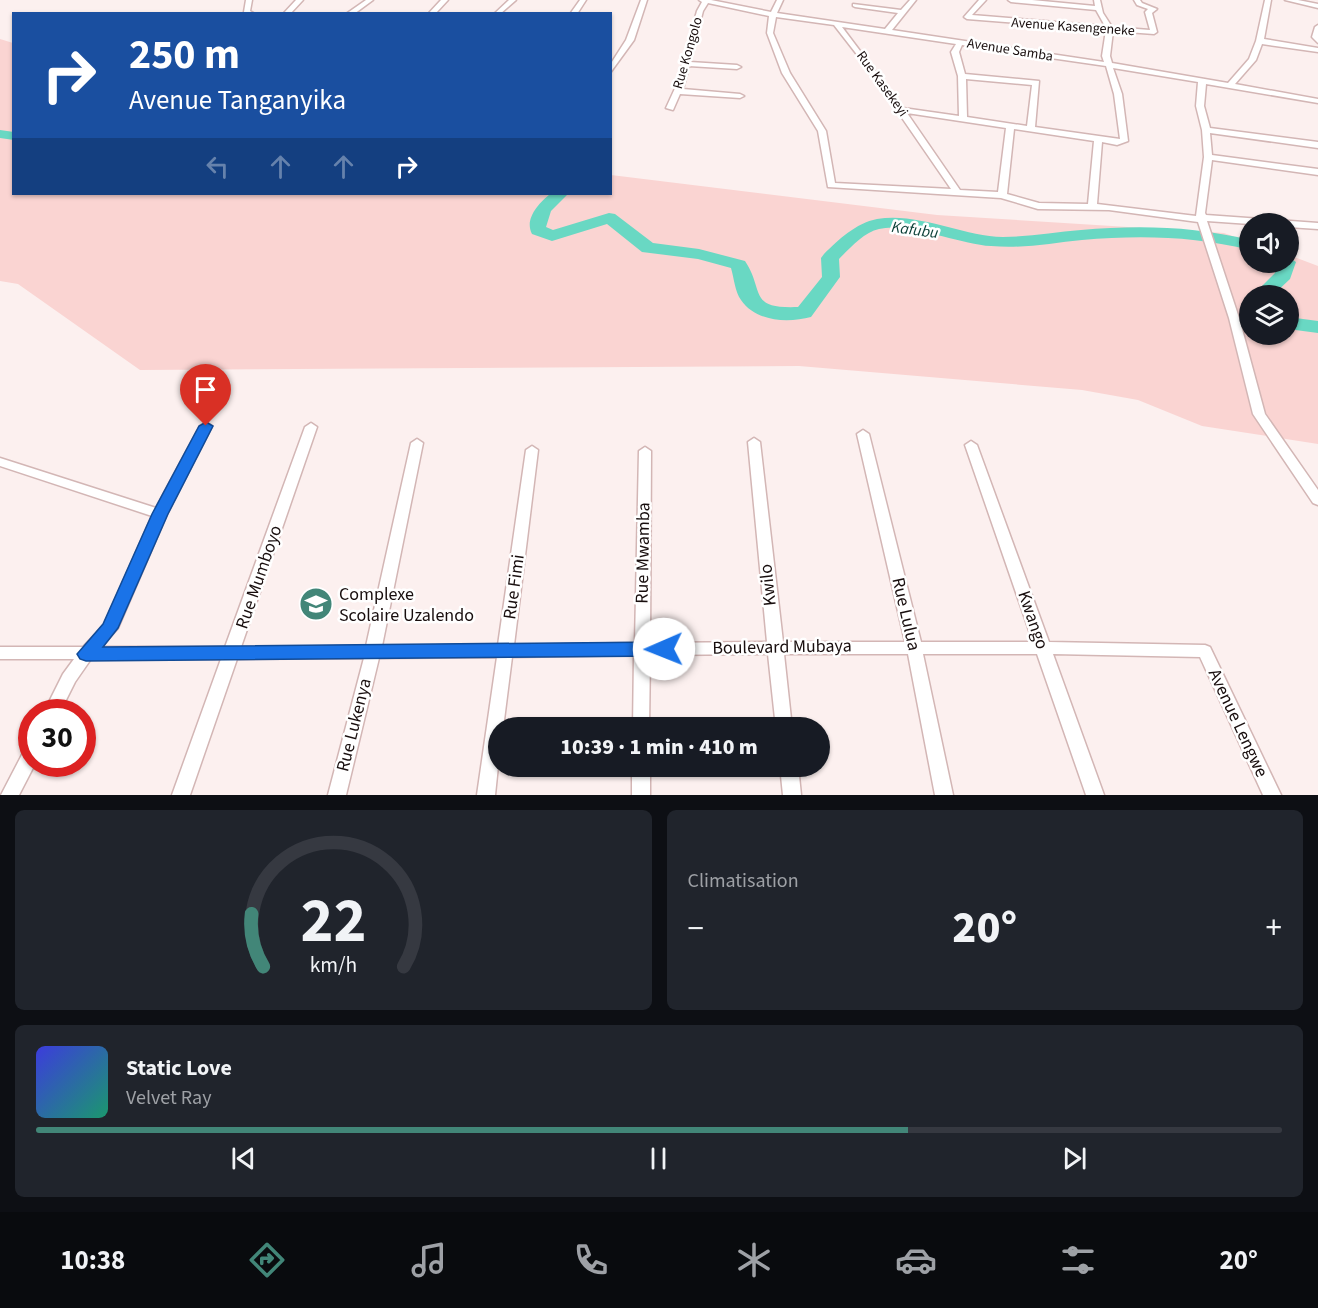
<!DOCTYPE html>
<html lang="fr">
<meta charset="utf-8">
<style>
body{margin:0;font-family:"Source Sans 3",sans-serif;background:#20242c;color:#f1f3f6;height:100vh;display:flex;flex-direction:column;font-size:22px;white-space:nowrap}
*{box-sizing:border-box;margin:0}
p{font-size:20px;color:#9ea1a6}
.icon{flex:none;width:33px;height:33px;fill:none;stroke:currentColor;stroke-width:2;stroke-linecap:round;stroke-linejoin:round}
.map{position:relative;height:795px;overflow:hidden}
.panel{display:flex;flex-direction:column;gap:15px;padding:15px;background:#0d0f14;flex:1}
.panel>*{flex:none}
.hud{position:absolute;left:12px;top:12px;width:600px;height:183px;border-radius:0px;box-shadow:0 2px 4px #0004;background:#1a4fa0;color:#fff;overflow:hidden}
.fabs{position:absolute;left:1239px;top:213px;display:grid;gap:12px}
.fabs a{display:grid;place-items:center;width:60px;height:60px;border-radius:50%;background:#171b24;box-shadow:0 2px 4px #0004;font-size:30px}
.speed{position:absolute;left:18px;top:699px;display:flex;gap:12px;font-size:30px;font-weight:700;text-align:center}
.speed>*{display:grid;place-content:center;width:78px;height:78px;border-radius:50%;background:#171b24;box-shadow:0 2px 4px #0004;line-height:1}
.speed .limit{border:9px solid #d22;background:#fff;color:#111}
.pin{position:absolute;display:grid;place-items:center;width:51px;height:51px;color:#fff;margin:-62px -26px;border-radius:50% 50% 50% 0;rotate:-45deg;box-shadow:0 0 6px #0007}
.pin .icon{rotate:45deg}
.me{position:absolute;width:66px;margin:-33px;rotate:269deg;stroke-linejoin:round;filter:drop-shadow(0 0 4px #0008)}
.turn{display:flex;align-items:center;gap:21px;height:126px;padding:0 18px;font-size:27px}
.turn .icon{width:78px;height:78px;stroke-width:2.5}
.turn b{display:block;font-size:42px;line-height:51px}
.lanes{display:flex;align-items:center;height:57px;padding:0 18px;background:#0003;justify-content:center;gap:30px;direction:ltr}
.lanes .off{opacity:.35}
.big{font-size:45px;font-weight:800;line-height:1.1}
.panel .widget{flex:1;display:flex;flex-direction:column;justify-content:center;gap:9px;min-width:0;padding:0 21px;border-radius:9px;background:#20242c}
.panel .dial{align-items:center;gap:0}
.dial svg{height:156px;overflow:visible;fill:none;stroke:#363941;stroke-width:7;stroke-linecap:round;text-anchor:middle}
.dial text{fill:#f1f3f6;stroke:none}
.song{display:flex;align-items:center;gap:18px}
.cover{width:72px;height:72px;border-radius:9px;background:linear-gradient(135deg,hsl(240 70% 55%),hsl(160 70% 35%))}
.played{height:6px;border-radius:3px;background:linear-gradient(90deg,#428678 70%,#363941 70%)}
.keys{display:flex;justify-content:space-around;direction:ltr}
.heat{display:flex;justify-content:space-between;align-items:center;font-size:33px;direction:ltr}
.panel .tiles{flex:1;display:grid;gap:15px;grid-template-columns:1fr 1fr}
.widget:last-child{grid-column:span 2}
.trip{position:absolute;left:488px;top:717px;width:342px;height:60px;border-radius:30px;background:#171b24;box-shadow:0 2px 4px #0004;font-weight:800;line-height:60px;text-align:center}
.menu{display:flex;height:96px;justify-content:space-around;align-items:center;background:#090b0e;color:#9ea1a6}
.menu .icon{width:42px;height:42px}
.menu .selected{color:#428678}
.menu b{font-size:27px;color:#f1f3f6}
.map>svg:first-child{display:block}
.green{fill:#fad4d2;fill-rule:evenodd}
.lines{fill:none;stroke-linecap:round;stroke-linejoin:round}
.river{fill:#69d8c3;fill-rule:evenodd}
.minor-casing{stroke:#d3b6b5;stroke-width:3}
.minor{fill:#fff;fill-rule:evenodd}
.route{fill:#1a73e8;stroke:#114b97;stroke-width:1.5}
.labels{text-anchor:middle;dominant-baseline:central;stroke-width:5;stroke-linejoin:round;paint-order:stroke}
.far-street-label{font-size:14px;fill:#180e0e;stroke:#fff}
.water-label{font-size:16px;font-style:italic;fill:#083d35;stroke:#fff}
.near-street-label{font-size:18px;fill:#180e0e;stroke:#fff}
.near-poi-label{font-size:18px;fill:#180e0e;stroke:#fff;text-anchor:start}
</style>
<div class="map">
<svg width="1318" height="795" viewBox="0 0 1318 795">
<rect width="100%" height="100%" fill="#fcf0ef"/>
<path class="green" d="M0,39L13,43L14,194H610L611,175L937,215L1224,233L1249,242L1250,262H1288L1289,255L1318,266V444L1202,426L1138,400L1082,390L799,366L140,370L18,284L0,281ZM1250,296H1288V334H1250Z"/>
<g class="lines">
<path class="river" d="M0,130L14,132V140L0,138Z
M550,194H568L551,211L546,227L553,230L609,213L615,214L653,243L699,249L745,261C765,291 747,309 798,307L822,277L821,258L824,254C838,240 856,223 877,219C918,212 962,236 1003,237C1029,237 1055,232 1081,230C1138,225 1193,226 1250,240V250C1194,236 1139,235 1082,240C1052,243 1022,249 991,246C959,244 909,222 879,229C864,232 849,249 839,259L840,277L811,317C788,323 756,322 741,300C735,292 734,278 731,268L698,259L642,252L607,224L552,241L532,234C524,219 539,203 550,194Z
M1288,257L1296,262L1290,279L1272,296H1252L1275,273L1278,262H1288Z
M1288,317L1318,321V333L1288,329Z"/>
<defs>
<path id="minor" d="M246,0H252L250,11L255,14L244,12Z
M296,0H303L290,14H283Z
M366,0H373L354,14H346Z
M441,0H448L435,14H428Z
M509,0H516L500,14H494Z
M580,0H586L577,14H570Z
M641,0H647L634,40L610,73V65L626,40Z
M699,0H711L771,12L777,0H783L777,13L885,29L898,13L855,7L853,6V4L901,10L910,0H916L892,30L1104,62L1102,56L1106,30L967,19L964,17L979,0H986L972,15L1105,26L1096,10L1011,2L1008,0H1032L1095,6L1094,0H1100L1103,13L1112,27L1150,30L1145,12L1148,9L1137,5L1134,0H1140L1142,3L1157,9L1152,13L1157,32L1154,34L1113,31L1110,56L1112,63L1228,83L1249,59L1256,41L1265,0H1271L1264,39L1318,48V52L1262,44L1256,60L1235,84L1318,99V103L1206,84L1204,106L1210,128L1318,142V148L1210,133L1212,155L1318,169V175L1212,160L1205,213L1206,215L1318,223V229L1288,227V224H1250L1207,221L1239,318L1265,414L1318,490V505L1313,503L1253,414L1229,318L1198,222L1109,210L1038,209L1001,198L828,187L818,131L782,73L767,33L769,16L708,3L703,11L690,62L737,65L741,67L737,69L689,66L683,89L740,94L744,96L740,98L680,94L673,110L666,108L677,84L697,11L702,2ZM776,17L834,25L869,70L951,189L835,183L826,131L790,73L773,33ZM842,27L956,44L951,52L958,76L959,116L903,108ZM962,45L1106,66L1114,94L1120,139L1035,127L1039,81L965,74L959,52ZM1113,68L1198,82L1196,106L1202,130L1204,157L1196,216L1097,204L1102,142L1117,145L1128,141L1122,94ZM966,79L1032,85L1027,126L967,117ZM907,113L1006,128L998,192L960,190ZM1014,129L1094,141L1088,204L1039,203L1007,194Z
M1285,0H1298L1318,4V8Z
M1318,25V43L1312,37L1315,27Z
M206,422L212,426L167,514L118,628L101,647H225L305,427L311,423L317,427L241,647L366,646L411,443L417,439L423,443L382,646L498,645L526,450L532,446L538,450L514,645L635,643L639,451L645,447L651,451L650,643L767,642L748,442L754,438L760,442L783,642H905L857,434L863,430L869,434L921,642H1033L965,445L971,441L977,445L1049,642L1205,645L1210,647L1281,795H1263L1200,657L1053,654L1104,795H1086L1037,654H923L953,795H935L908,654H784L792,728H776L768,654L650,655L649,728H633L634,655L512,657L503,728H498V766L495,795H477L497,657L379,658L346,795H328L364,658L237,659L190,795H172L221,659H91L75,682L60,712H44L63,674L74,659H0V647H83L104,625L152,516L0,466V458L156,508L200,426Z
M32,745V764H35L19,795H1L26,747Z
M632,766H650V795H632Z
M780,766H798L801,795H783Z"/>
</defs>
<use href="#minor" class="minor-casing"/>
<use href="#minor" class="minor"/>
</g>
<path class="route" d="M206,422L213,426L168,514L118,628L103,647L664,642L670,644L673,649L670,654L664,656L86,661L80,659L77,654L103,624L152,514L199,426Z"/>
<defs>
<symbol id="school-disc" viewBox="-11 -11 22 22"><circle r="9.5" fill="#428678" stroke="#fff"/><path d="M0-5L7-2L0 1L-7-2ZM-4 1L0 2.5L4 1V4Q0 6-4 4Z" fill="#fff"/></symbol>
</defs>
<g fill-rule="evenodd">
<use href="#school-disc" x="297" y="585" width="38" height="38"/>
</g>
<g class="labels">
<g class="far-street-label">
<text transform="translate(1073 27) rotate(4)">Avenue Kasengeneke</text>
<text transform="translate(1010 50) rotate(9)">Avenue Samba</text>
<text transform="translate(688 53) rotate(-74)">Rue Kongolo</text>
<text transform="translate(882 84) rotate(54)">Rue Kasekeyi</text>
</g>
<g class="water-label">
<text transform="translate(915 230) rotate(8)">Kafubu</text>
</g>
<g class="near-street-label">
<text transform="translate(643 553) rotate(-89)">Rue Mwamba</text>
<text transform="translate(259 577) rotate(-71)">Rue Mumboyo</text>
<text transform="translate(768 585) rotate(-96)">Kwilo</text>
<text transform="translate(514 587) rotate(-82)">Rue Fimi</text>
<text transform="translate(906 614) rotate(77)">Rue Lulua</text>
<text transform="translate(1033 620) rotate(71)">Kwango</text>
<text transform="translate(782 647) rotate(-1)">Boulevard Mubaya</text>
<text transform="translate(1238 723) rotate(65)">Avenue Lengwe</text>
<text transform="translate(354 725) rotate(-76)">Rue Lukenya</text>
</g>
<g class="near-poi-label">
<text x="339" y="594">Complexe<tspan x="339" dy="21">Scolaire Uzalendo</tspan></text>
</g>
</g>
</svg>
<div class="fabs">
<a><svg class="icon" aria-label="sound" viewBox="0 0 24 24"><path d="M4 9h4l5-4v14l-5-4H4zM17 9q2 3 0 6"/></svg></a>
<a><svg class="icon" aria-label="layers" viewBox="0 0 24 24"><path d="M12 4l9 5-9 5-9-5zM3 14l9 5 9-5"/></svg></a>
</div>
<div class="speed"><div class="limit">30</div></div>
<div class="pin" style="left:206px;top:426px;background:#d93025"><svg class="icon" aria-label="arrive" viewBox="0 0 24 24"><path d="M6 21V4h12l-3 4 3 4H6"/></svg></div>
<svg class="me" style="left:664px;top:649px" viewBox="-20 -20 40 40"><circle r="19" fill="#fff"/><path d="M0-13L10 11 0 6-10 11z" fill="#1a73e8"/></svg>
<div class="trip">10:39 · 1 min · 410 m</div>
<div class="hud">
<div class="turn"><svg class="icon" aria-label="right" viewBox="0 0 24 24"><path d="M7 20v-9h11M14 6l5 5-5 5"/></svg><div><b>250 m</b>Avenue Tanganyika</div></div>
<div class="lanes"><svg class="icon off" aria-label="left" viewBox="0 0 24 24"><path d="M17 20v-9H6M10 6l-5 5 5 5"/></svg><svg class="icon off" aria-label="ahead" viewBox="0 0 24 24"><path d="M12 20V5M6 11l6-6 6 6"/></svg><svg class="icon off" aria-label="ahead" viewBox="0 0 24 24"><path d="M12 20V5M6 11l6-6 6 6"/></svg><svg class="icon" aria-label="right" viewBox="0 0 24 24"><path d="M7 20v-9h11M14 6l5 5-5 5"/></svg></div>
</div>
</div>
<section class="panel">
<div class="tiles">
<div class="widget dial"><svg viewBox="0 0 100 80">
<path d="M14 69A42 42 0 1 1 86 69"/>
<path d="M14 69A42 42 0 0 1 8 42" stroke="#428678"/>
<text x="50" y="56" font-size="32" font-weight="700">22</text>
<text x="50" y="72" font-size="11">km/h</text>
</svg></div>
<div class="widget"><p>Climatisation</p>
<div class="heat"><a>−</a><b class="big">20°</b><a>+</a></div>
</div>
<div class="widget">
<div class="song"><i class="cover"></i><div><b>Static Love</b><p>Velvet Ray</p></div></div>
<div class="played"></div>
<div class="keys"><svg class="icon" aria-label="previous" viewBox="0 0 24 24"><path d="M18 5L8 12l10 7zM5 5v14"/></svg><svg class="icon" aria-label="pause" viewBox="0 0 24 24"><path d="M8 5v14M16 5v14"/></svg><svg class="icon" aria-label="next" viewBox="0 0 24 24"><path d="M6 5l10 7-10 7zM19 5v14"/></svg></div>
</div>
</div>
</section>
<nav class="menu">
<b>10:38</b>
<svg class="icon selected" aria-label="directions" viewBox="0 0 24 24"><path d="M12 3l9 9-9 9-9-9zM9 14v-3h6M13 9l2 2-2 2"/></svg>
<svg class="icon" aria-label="music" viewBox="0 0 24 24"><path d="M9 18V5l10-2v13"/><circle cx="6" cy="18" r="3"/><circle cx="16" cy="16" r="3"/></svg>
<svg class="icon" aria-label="phone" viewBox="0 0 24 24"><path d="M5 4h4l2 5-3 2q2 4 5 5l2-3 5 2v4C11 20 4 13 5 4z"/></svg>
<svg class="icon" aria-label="climate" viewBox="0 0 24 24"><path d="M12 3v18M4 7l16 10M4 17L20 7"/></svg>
<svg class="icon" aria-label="car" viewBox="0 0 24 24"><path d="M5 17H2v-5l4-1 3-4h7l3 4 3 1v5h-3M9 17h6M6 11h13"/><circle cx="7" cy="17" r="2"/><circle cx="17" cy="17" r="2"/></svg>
<svg class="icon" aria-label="filters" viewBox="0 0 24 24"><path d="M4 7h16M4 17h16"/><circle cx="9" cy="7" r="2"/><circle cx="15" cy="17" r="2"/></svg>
<b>20°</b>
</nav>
